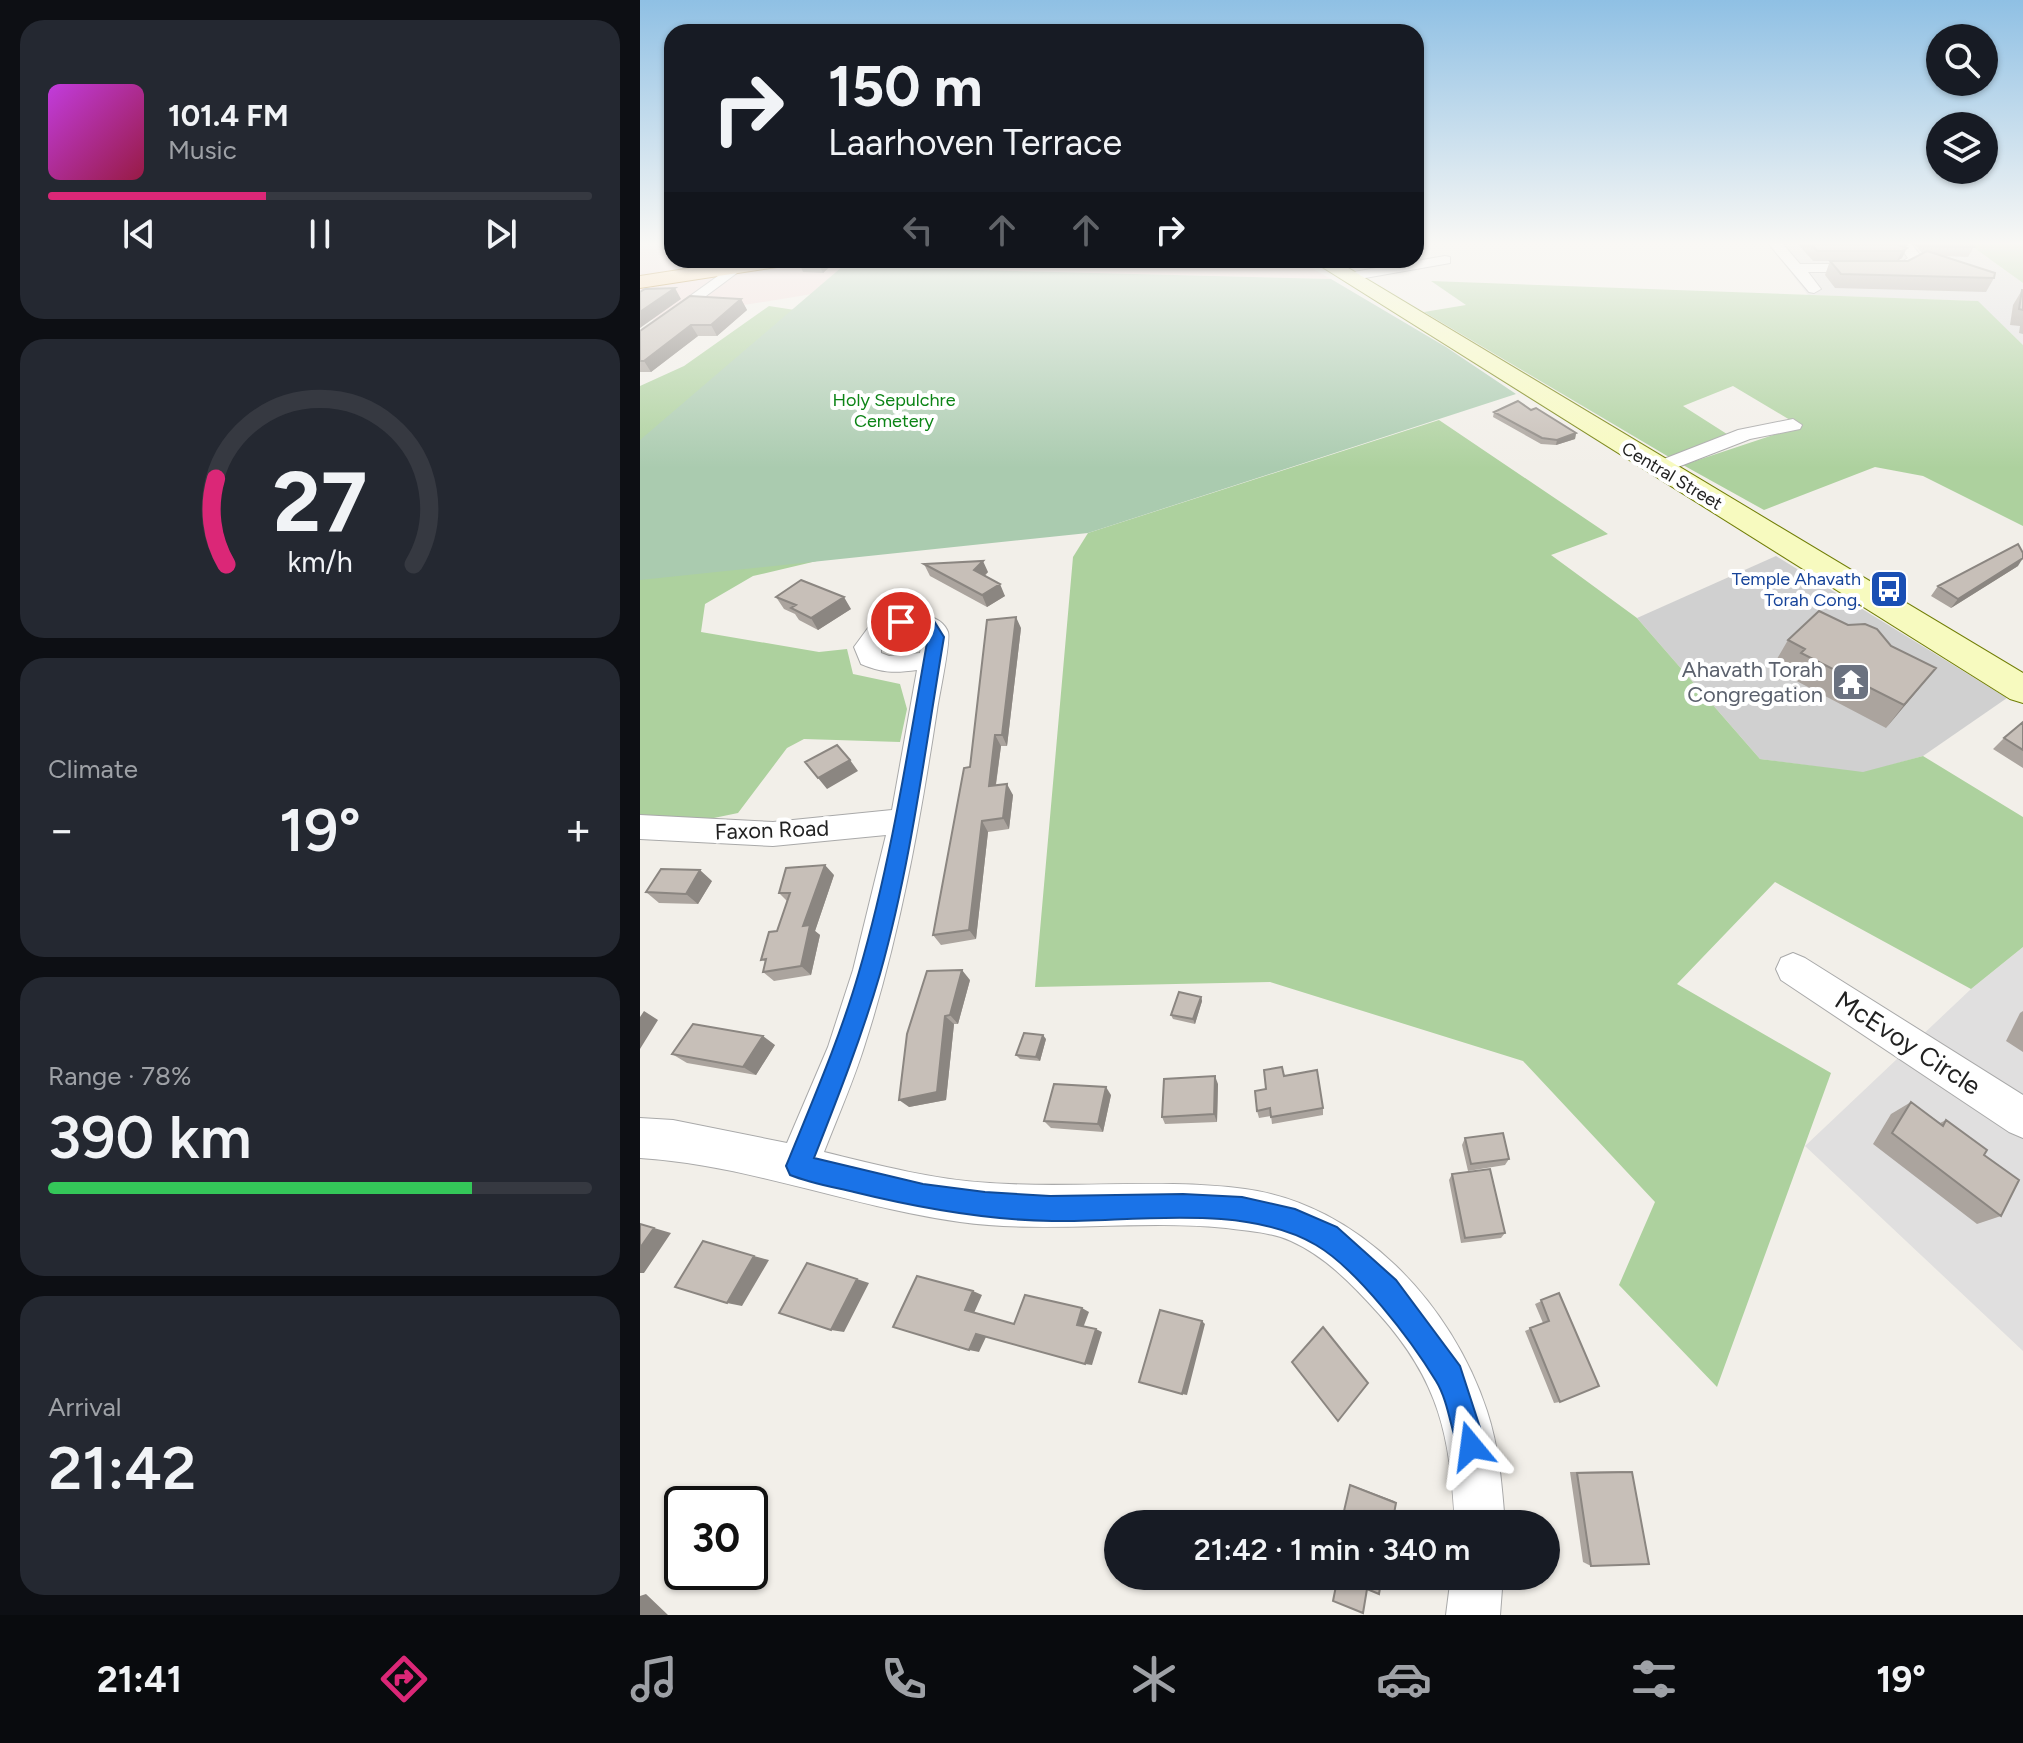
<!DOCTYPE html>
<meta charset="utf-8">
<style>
body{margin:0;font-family:Figtree,sans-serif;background:#242831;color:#f1f3f6;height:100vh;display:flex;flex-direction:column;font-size:30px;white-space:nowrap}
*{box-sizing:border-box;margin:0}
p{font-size:26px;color:#9ea1a6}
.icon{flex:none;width:44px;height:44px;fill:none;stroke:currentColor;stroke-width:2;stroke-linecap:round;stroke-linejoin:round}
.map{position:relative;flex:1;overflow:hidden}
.panel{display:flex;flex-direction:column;gap:20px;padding:20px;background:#0d0f14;width:640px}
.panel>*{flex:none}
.hud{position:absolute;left:24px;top:24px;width:760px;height:244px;border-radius:24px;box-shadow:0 2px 6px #0004;background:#171b24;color:#f1f3f6;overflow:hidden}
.buttons{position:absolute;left:1286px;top:24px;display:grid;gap:16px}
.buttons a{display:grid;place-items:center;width:72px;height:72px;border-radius:50%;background:#171b24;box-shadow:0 2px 6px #0004;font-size:40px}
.speed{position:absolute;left:24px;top:1486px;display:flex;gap:16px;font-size:40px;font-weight:700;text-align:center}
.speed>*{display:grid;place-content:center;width:104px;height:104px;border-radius:50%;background:#171b24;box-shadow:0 2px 6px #0004;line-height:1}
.speed .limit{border:4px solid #111;border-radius:12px;background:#fff;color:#111}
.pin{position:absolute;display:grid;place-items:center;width:68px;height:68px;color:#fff;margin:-34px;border:4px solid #fff;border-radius:50%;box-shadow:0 2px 8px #0007}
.me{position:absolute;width:88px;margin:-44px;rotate:344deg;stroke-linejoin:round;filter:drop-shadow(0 0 6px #0008)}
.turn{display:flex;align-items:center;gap:28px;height:168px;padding:0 32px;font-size:36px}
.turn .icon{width:104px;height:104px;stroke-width:2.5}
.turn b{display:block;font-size:56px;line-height:68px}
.lanes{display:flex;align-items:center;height:76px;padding:0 32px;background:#0003;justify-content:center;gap:40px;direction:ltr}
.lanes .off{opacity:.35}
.big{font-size:60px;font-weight:600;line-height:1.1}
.panel .tile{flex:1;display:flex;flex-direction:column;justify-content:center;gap:12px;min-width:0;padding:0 28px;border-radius:24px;background:#242831}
.panel .dial{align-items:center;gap:0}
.dial svg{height:208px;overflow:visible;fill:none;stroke:#363941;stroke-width:7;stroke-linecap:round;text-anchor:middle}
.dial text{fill:#f1f3f6;stroke:none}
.song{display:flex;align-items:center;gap:24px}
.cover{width:96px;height:96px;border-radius:12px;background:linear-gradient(135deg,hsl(290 70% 55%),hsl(340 70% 35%))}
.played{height:8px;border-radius:4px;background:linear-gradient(90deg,#db2777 40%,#363941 40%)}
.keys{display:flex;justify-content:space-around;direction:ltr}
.heat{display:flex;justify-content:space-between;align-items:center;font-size:44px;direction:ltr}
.charge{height:12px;border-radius:6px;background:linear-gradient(90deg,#34c759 78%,#363941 0)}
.trip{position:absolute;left:464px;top:1510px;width:456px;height:80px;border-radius:40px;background:#171b24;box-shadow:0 2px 6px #0004;font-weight:600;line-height:80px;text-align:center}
.dock{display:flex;height:128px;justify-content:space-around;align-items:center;background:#090b0e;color:#9ea1a6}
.dock .icon{width:56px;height:56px}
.dock .selected{color:#db2777}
.dock b{font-size:36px;color:#f1f3f6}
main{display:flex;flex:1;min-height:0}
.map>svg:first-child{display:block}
.residential{fill:#e0dfdf}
.commercial{fill:#f2dad9}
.religious{fill:#d0d0d0}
.grass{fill:#cdebb0}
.forest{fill:#add19e}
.cemetery{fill:#aacbaf}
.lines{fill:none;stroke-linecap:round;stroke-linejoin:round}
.street-casing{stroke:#a9a9a9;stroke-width:2}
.secondary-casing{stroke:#707d05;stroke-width:2}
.primary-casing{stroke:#a06b00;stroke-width:2}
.street{fill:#fff;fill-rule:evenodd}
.secondary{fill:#f7fabf;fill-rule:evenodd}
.primary{fill:#fcd6a4;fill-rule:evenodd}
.wall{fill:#aba49e}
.shaded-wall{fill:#8b8681}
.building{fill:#c7bfb8;stroke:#8b8681;stroke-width:2}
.route{fill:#1a73e8;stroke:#114b97;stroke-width:2}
.labels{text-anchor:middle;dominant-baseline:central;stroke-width:8;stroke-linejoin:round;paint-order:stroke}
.far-park-label{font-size:18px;fill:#0c8416;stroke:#fff}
.far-street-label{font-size:18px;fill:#222;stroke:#fff}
.far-transit-label{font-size:18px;fill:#164399;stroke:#fff;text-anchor:end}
.worship-label{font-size:22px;fill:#5b616d;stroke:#fff;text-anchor:end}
.street-label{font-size:22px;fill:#222;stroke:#fff}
.near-street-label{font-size:26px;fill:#222;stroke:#fff}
</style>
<main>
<section class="panel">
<div class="tile">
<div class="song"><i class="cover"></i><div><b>101.4 FM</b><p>Music</p></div></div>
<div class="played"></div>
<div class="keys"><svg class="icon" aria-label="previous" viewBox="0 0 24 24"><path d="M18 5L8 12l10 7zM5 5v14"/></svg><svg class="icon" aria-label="pause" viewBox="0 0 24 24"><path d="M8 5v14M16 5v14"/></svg><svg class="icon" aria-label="next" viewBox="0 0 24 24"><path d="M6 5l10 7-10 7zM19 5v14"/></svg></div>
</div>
<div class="tile dial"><svg viewBox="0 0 100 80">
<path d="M14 69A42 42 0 1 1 86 69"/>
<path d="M14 69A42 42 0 0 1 10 36" stroke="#db2777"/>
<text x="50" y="56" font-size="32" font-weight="700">27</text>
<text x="50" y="72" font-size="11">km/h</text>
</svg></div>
<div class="tile"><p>Climate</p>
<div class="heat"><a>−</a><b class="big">19°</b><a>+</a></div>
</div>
<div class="tile"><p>Range · 78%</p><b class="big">390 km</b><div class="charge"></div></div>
<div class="tile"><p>Arrival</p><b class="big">21:42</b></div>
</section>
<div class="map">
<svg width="1383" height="1615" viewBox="0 0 1383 1615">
<rect width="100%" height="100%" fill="#f2efe9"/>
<path class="residential" d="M1127,242H1326L1383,283V345L1337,301L1168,295Z
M1383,947V1351L1165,1146L1331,989Z"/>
<path class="commercial" d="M0,242H32V260H210L172,294L0,322Z
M221,260H657L691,279L214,267Z"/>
<path class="religious" d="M1136,556L1367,698L1283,756L1223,773L1120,759L997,618Z"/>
<path class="grass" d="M268,630H279L285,636L283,645L265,654L248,652L245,645L250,637Z"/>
<path class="forest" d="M1326,242H1383V283Z
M791,281L1338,301L1383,345V526L1283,476L1235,467L1124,510L1043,465L1160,426L1093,386L1043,406L1090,436L1034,460L784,312L826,305Z
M129,306L187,315L198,556L113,576L65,604L61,632L179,652L207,649L213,674L260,684L267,709L260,742L164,739L147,748L98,813L69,819L0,815V386L44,366Z
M799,420L968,534L911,555L997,618L1120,759L1223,772L1283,756L1383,817V947L1331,989L1135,882L1037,984L1191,1073L1077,1387L979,1285L1015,1202L883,1061L630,982L395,987L433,557L448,533Z"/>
<path class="cemetery" d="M210,260H221L215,267L691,279L806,347L876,394L448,533L0,580V440Z"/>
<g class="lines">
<defs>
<path id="street" d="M1127,242H1141L1160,264H1258L1268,258L1256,242H1270L1283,259L1261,272H1168L1181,289L1174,293L1169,292Z
M805,256L810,257V263L708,281L701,277L708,273Z
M96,263L103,267L101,270L0,345V332Z
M1153,419L1162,425L1160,429L1110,439L1025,472H1011L1008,468L1011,464L1098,430Z
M259,615C274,613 301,613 308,632C311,641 299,696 297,710C280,822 260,935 225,1044C214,1080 198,1116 184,1152C238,1165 294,1180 350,1183C435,1189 520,1178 605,1189C719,1204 812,1304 847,1411C859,1447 862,1486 865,1524H815C810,1436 800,1382 739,1314C714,1286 685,1256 651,1241C631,1232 607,1231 586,1228C497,1219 408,1234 320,1222C212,1207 109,1165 0,1158V1118L33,1120L147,1143L188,1047L213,970L246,835L133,846L0,839V815L133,822L252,810L277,670C255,673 242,673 221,664L214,647L228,628ZM277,630L283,635L280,653L249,656L241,653V645L260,631Z
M1153,953L1165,958L1383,1095V1138L1369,1132L1141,980L1136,969L1141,958Z
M811,1576H863L860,1615H806Z"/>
<path id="secondary" d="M671,260H695L1383,673V703L1370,699Z"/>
<path id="primary" d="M103,260H154L144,266L0,288V276Z"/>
</defs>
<use href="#street" class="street-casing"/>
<use href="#secondary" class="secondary-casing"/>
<use href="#primary" class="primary-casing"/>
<use href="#street" class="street"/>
<use href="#secondary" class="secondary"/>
<use href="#primary" class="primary"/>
</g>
<path class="wall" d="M1156,242H1266L1267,245L1262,258L1257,261H1173Z
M1273,242H1328L1334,247L1328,257L1303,256L1354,278L1346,292L1195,288L1185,275L1190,261H1268L1282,253Z
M158,260H197L183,273L163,272Z
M1382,290H1383V334L1379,333L1380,326L1370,325L1373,305Z
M101,299L107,310L77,336H58L11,372H0V331Z
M891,410L936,433L935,439L916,445L901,444L853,417L854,412Z
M284,564L348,572L345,576L365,596L347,607L290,576Z
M1378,566L1311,608L1291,596L1298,586Z
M136,597L211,609L178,630L159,620L155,614L144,609Z
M381,628L367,746H361L356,785L373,795L369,829L348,832L336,939L301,945L293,935L330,767Z
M1148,640L1277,691L1246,728L1147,676L1150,672L1134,664Z
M1383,722V768L1353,749L1364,738Z
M194,875L175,931L180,935L171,975L134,981L123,972L147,901L139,893Z
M72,881L58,904L19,903L6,892Z
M330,980L318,1024H314L306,1100L269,1107L267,1034Z
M561,997L562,1001L555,1024L533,1019L531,1015Z
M1383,1011V1052L1366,1041L1380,1013Z
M406,1039L400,1061L380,1059L376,1055Z
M135,1045L116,1075L47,1063L32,1054Z
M644,1076L683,1108V1115L632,1124L631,1116L619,1118L617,1111L626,1089Z
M578,1084L577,1122L525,1124L522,1117Z
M471,1095L463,1132L411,1128L404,1121Z
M1271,1102L1300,1123L1306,1120L1344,1155L1361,1216L1337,1224L1233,1144L1251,1114Z
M825,1138L869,1159L865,1165L828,1171L822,1145Z
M812,1174L865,1233L861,1238L821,1243L809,1180Z
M919,1293L920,1402L914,1403L885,1331L903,1323L895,1304Z
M983,1471L992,1472L951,1566L943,1562L930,1472Z"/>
<path class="shaded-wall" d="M1267,248L1262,258L1257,261L1262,251Z
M177,260H197L183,273Z
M317,260H324L325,264L320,267Z
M509,260H543L510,267Z
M35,288L41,299L0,328V312Z
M101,299L107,310L77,336L71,325Z
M51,325L58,336L11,372L4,361Z
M936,433L935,439L916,445L917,440Z
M1383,558L1378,566L1311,608L1318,599Z
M343,561L348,572L338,581L334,570Z
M360,584L365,596L347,607L342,595Z
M204,597L211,609L178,630L171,618Z
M376,617L381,628L367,746L362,735Z
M1296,668L1277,691L1246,728L1264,705Z
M355,735L361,746L354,797L349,786Z
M210,760L218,771L187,789L178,778Z
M367,784L373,795L369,829L363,818Z
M342,821L348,832L336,939L329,930Z
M185,865L194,875L175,931L180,935L171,975L161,966L163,926Z
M60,870L72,881L58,904L46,894Z
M322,970L330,980L318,1024L310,1015Z
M561,997L562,1001L555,1024L553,1019Z
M4,1011L18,1020L0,1049V1017Z
M305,1016L314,1024L306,1100L269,1107L259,1100Z
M403,1035L406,1039L400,1061L396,1057Z
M123,1036L135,1045L116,1075L103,1067Z
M575,1076L578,1084L577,1122L574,1114Z
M466,1087L471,1095L463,1132L458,1124Z
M14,1228L31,1233L4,1273H0V1248Z
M114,1256L129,1260L102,1306L87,1303Z
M217,1279L229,1283L204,1332L191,1330Z
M333,1291L342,1295L334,1313L325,1310Z
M442,1308L449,1312L443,1328L437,1325Z
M562,1321L565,1324L547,1395L542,1394Z
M456,1329L462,1332L452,1365L445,1364Z
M336,1334L346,1337L339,1352L329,1350Z
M709,1484L754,1501L756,1503L710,1485Z
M6,1594L28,1615H0V1596Z"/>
<path class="building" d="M1170,242H1266L1267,245H1258L1267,248L1262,251H1177Z
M1287,242H1328L1334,247L1290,246Z
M1287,251L1355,273L1354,278L1201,274L1190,261H1268Z
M35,288L0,312V292L5,289Z
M1382,290H1383V310L1379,309Z
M50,296L101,299L71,325H51L4,361H0V331Z
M878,401L891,410L896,408L936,433L917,440L902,438L854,412Z
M1378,544L1383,553V558L1318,599L1298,586Z
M343,561L334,570L360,584L342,595L284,564Z
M161,580L204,597L171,618L151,608L156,605L136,597Z
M1179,611L1208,625L1225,624L1237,629L1251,646L1296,668L1264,705L1161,653L1165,649L1148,640Z
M376,617L362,735H355L349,786L367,784L363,818L342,821L329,930L293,935L324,768L330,767L347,620Z
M1383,722V750L1364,738Z
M197,745L210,760L178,778L165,762Z
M185,865L163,926L170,925L161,966L123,972L126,959L121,960L129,932L137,931L150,893H139L146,868Z
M21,869L60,870L46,894L6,892Z
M322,970L310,1015L305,1016L297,1092L259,1100L267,1034L287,971Z
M539,992L561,997L553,1019L531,1015Z
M53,1024L123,1036L103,1067L32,1054Z
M384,1033L403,1035L396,1057L376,1055Z
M642,1067L644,1076L677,1070L683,1108L631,1117L630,1108L617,1111L615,1091L626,1089L624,1070Z
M575,1076L574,1114L522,1117L524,1079Z
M414,1084L466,1087L458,1124L404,1121Z
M1271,1102L1303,1126L1306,1120L1347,1150L1344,1155L1379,1180L1361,1216L1252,1133Z
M863,1133L869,1159L831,1164L825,1138Z
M850,1169L865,1233L825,1238L812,1174Z
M0,1224L14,1228L0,1248Z
M63,1241L114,1256L87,1303L35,1287Z
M167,1263L217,1279L191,1330L139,1313Z
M277,1276L333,1291L325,1310L374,1324L385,1295L442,1308L437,1325L456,1329L445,1364L336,1334L329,1350L253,1327Z
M919,1293L959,1386L920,1402L890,1328L909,1321L901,1300Z
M520,1310L562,1321L542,1394L499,1382Z
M683,1327L728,1383L698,1421L652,1362Z
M992,1472L1009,1564L951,1566L937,1473Z
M710,1485L756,1503L752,1524H701Z
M698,1576H742L739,1594L727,1589L723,1613L693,1601Z"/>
<linearGradient id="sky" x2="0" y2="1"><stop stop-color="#8fc0e4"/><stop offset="0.52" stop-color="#f9f8f5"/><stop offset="1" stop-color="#f9f8f5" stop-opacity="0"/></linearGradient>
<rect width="1383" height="468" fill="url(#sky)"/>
<path class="route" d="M261,618L294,621L304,637C285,749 271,864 240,974C222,1036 198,1097 174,1158L283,1184L345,1192L410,1196L543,1194L602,1197L655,1209L697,1227L756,1280L820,1366L846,1446L842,1456L831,1460L821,1456C811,1433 809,1402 796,1381C771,1340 717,1269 676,1245C605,1203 493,1222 412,1221C345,1220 279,1208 214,1192C193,1187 170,1183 150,1175L146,1166C172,1102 200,1038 219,972C251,863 268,749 288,637L284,629L256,626L254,622Z"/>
<defs>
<symbol id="bus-square" viewBox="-11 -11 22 22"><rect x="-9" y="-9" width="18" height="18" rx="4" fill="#1a4fb4" stroke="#fff"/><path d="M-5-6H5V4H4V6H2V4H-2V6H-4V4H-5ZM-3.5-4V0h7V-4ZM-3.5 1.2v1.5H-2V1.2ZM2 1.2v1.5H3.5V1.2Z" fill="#fff"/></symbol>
<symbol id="temple-square" viewBox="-11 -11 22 22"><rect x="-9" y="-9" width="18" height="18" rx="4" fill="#6b7280" stroke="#fff"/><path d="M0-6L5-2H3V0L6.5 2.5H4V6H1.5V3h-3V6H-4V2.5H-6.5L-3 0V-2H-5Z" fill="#fff"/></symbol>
</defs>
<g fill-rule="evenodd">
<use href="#bus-square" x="1227" y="567" width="44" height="44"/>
<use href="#temple-square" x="1189" y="660" width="44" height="44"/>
</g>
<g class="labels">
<g class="far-park-label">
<text x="254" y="400">Holy Sepulchre<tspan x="254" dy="21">Cemetery</tspan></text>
</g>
<g class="far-street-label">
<text transform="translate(1032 476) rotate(31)">Central Street</text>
</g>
<g class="far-transit-label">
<text x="1221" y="579">Temple Ahavath<tspan x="1221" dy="21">Torah Cong.</tspan></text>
</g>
<g class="worship-label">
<text x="1183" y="669">Ahavath Torah<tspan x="1183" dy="25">Congregation</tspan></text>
</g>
<g class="street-label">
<text transform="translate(132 830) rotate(-2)">Faxon Road</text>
</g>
<g class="near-street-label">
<text transform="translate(1268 1043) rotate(33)">McEvoy Circle</text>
</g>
</g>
</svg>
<div class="buttons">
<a><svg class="icon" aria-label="search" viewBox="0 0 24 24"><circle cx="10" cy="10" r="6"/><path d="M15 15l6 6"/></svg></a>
<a><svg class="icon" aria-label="layers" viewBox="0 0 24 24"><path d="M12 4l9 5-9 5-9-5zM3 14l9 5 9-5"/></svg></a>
</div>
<div class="speed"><div class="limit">30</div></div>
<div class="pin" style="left:261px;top:622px;background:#d93025"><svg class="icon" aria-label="arrive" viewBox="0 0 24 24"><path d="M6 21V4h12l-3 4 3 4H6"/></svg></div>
<svg class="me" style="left:831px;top:1446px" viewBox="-20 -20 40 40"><path d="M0-17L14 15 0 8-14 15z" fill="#1a73e8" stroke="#fff" stroke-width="4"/></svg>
<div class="trip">21:42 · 1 min · 340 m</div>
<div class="hud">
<div class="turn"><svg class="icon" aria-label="right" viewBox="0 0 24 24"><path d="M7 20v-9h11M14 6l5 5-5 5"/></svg><div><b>150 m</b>Laarhoven Terrace</div></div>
<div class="lanes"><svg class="icon off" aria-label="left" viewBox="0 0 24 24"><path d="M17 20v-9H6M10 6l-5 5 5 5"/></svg><svg class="icon off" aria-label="ahead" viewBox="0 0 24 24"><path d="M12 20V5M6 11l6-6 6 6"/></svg><svg class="icon off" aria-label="ahead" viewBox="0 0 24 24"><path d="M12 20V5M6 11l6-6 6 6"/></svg><svg class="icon" aria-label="right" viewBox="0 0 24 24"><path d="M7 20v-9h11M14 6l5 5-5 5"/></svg></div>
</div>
</div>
</main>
<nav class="dock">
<b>21:41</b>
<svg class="icon selected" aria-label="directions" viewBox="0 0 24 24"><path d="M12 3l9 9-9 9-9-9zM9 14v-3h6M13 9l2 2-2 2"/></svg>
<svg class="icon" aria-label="music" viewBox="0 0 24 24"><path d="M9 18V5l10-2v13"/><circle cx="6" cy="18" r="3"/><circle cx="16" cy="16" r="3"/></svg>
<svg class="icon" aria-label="phone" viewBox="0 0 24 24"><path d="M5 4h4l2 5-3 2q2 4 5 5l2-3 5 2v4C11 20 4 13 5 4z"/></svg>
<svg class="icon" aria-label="climate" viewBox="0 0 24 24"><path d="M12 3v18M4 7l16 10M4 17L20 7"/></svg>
<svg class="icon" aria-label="car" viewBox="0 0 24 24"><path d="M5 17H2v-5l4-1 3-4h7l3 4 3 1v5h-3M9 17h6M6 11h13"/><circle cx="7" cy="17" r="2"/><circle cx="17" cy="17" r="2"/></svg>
<svg class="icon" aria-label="filters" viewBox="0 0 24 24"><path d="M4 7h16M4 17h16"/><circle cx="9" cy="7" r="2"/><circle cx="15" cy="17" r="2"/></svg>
<b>19°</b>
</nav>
